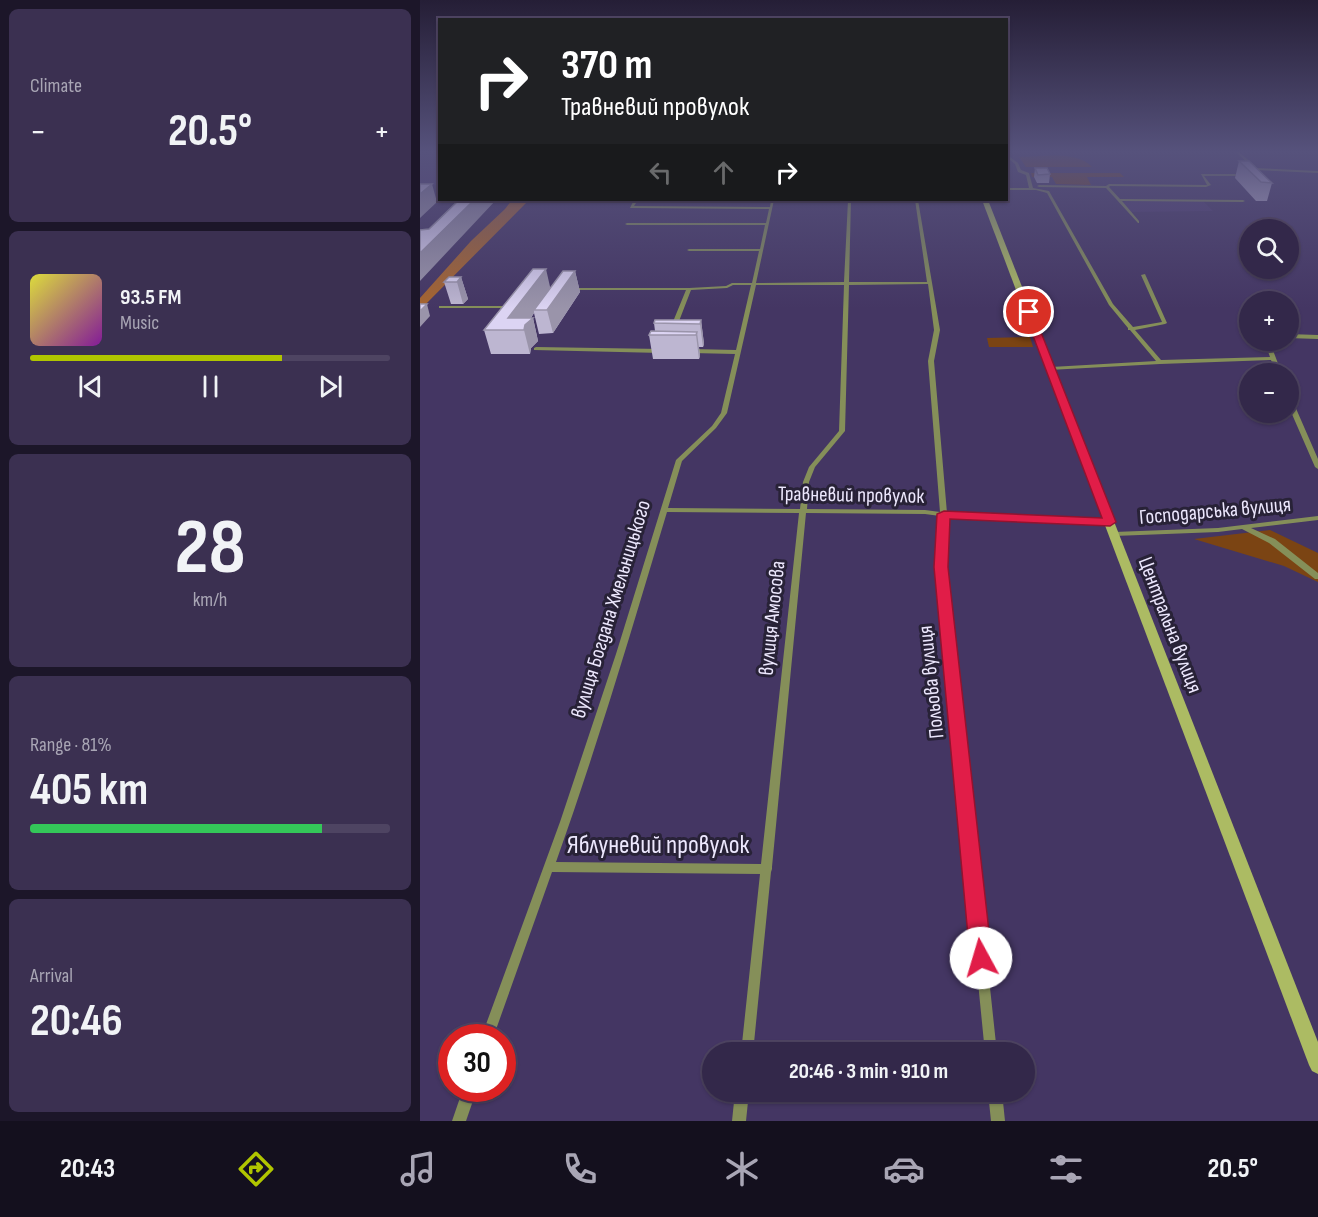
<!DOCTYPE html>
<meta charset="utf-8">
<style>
body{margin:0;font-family:"Sofia Sans Condensed",sans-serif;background:#3b3051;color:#f1f3f6;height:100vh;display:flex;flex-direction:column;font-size:22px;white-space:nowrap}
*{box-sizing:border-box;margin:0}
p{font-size:20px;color:#a9a6b5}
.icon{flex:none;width:33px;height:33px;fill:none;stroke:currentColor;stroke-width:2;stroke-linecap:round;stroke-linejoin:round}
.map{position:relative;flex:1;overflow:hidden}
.panel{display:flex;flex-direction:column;gap:9px;padding:9px;background:#1c1629;width:420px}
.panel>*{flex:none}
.guide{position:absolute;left:18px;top:18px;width:570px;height:183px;border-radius:0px;box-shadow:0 2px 4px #0004,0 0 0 2px #4e4462;background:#202124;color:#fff;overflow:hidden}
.buttons{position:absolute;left:819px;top:219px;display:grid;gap:12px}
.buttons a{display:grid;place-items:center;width:60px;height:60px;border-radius:50%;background:#33284a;box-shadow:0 2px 4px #0004,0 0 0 2px #4e4462;font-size:30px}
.speed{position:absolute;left:18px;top:1024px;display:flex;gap:12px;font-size:30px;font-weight:700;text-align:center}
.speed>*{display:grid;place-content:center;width:78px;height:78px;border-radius:50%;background:#33284a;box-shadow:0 2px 4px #0004,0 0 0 2px #4e4462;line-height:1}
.speed .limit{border:9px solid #d22;background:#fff;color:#111}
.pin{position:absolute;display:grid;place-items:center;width:51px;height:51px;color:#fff;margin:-26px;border:3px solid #fff;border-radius:50%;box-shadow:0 2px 6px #0007}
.me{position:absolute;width:66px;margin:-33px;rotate:354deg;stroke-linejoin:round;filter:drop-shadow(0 0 4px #0008)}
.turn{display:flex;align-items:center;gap:21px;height:126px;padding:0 24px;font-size:27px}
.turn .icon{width:78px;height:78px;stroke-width:2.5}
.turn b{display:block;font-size:42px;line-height:51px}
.lanes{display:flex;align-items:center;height:57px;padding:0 24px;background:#0003;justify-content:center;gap:30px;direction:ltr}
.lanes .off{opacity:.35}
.big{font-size:45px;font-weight:700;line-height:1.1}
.panel .tile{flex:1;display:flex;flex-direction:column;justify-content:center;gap:9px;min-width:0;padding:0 21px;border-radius:9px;background:#3b3051}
.panel .dial{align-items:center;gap:0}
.dial b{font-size:78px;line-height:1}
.song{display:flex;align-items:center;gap:18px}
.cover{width:72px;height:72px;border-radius:9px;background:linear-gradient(135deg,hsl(60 70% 55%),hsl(290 70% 35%))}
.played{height:6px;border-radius:3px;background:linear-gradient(90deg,#b0c500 70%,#4e4462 70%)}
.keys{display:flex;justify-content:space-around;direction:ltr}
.heat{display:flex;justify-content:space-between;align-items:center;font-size:33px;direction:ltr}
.charge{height:9px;border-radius:4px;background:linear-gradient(90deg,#34c759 81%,#4e4462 0)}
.trip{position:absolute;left:282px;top:1042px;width:333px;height:60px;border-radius:30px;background:#33284a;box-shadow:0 2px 4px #0004,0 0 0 2px #4e4462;font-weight:700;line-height:60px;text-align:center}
.tabs{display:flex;height:96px;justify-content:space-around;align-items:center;background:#14101e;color:#a9a6b5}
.tabs .icon{width:42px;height:42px}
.tabs .current{color:#b0c500}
.tabs b{font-size:27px;color:#f1f3f6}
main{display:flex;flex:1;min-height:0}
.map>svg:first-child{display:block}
.built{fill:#4c3b6f}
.green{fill:#7b4413}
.forest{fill:#a7652f}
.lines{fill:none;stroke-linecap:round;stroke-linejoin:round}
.street{fill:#858f59;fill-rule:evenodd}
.secondary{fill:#acbb63;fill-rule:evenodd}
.wall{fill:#bdb6d1}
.shaded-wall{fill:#9a94aa}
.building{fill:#dcd4f3;stroke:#9a94aa;stroke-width:1.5}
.route{fill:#e11d48;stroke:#92132f;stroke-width:1.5}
.labels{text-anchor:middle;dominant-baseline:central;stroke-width:6;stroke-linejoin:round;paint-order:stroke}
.street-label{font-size:21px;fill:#ece7fd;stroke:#282237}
.near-street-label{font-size:26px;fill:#ece7fd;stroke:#282237}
</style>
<main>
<section class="panel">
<div class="tile"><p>Climate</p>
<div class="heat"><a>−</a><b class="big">20.5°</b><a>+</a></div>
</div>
<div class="tile">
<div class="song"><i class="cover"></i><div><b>93.5 FM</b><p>Music</p></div></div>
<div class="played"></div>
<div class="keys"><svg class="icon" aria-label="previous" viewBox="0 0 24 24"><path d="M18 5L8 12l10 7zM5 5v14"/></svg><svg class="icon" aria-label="pause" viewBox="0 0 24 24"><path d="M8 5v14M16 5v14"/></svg><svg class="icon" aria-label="next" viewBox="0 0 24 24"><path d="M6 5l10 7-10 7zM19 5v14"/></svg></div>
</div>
<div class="tile dial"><b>28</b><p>km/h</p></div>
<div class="tile"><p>Range · 81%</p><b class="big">405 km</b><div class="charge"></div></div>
<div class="tile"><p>Arrival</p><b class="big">20:46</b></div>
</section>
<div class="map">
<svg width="898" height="1121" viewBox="0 0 898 1121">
<rect width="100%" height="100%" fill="#443663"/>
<path class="built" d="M0,152H19V185H0Z
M705,201H783L793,211L711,212L702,203Z"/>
<path class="green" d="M599,157C620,157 657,150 672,167H606Z
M611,173H700L704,177H667L671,185L636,184L632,177H612Z
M610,337L613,347H569L567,338Z
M850,530L898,553V582L864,566L774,539Z"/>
<path class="forest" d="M92,200H109L0,310V298L51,241L85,209Z"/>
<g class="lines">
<path class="street" d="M816,152H819L835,166V168H833Z
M586,154L598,163L601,170L609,173L613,188L629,191L693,304L713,327L742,322L721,275L725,274L747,323L745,324L715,330L741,360L850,357L844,340H849L862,374H856L851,360L740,364L629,370L628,369L631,367L736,361L710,330H708V328L689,305L627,193L616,190H586V188H609L606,175L598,172L595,164L586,157Z
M835,168L898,171V173L836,170Z
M781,174H815L817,175L815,176H784L791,185L786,187L690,186L689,187L700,199L823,200L825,201L823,202L702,201L719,221V223H718L686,188L619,187L617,186L619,185L686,186L689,184L787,185Z
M214,200H218L214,206L350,207L351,200H354L336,283L424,282L428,200H431L429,282H507L495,200H498L520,330L514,361L527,513L545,515L690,520L694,522L690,524L545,519L527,517L525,567L577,1053H565L517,567L520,516L505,514L386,513L352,867V869L351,872L333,1053H321L340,874L132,872L73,1038H61L140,822L196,654L256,460L292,426L301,413L315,354L272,353L269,351L272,349L316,350L331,285H313L307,288L271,290L256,329L253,331L250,329L266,290H150L148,289L150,288H269L306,286L312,283H332L339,251H269L267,250L269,249H340L345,225H207L205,224L207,223H346L349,209L210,208ZM508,284L514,330L508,361L520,512L505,510L387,509L389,482L395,467L425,431L429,285ZM336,285H424L419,431L389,467L383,482L380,509L248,508L262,461L296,428L307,413ZM247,512L379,513L341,864L136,862C177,747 212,629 247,512Z
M19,306H86L88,307L86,308H19Z
M868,334L898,335V339L868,338Z
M116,347L242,349L245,351L242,353L114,350V348Z
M868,395L871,397L898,459V469L895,467L868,405Z
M898,516V520L831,528L855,539L898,573V579H895L849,543L822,529L798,532L694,536L690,534L694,532L798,528Z
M43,1089H57L46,1121H32Z
M315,1092H329L326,1121H312Z
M568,1092H582L585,1121H571Z"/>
<path class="secondary" d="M562,200H568L898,1042V1074L892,1071L889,1065Z"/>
</g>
<path class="wall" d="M819,161L852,183L847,201H836L815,178Z
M615,168L630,174L629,183H617L614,177Z
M155,271L160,292L133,333L119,334L114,313L111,318H113L118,341L111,348L110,354H71L64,330L130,288Z
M41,277L48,299L43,304H31L24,282Z
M281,320L284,344L283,347H279L280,356L279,359H233L229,335L235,331L234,323Z"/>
<path class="shaded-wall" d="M12,184L17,202L0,218V194Z
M54,200H76L0,281V253Z
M126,269L131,291L114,310V313L108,322L113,318L118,341L111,348L110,354L104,330L88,318Z
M155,271L160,292L133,333L127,310Z
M41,277L48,299L43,304L37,282Z
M7,304L10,316L0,327V311Z
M281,320L284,344L283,347L280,324Z
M277,332L280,356L279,359L276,335Z"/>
<path class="building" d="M819,161H829L852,183L841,182Z
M615,168H627L630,174L618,175Z
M0,184H12L0,194Z
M39,200H54L0,253V230L9,229Z
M113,269H126L88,318H113L105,325L104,330H64Z
M143,271H155L127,310H114Z
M29,277H41L37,282H24Z
M0,304H7L0,311Z
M235,320H281L280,324L234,323Z
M231,331L277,332L276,335H229Z"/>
<linearGradient id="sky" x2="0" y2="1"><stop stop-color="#251e36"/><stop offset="0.49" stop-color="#56527c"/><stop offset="1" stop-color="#56527c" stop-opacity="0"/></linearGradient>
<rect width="898" height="309" fill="url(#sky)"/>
<path class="route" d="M609,309L613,312L696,522L690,526L530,519L528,567L572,958L568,966L561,969L553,966L550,958L514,567L517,514L524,511L682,518L604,312Z"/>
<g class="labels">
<g class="street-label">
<text transform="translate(431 495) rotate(1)">Травневий провулок</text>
<text transform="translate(795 511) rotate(-5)">Господарська вулиця</text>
<text transform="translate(191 609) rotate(-73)">вулиця Богдана Хмельницького</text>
<text transform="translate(352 618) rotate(-84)">вулиця Амосова</text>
<text transform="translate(750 625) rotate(69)">Центральна вулиця</text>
<text transform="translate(511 682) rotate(-96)">Польова вулиця</text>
</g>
<g class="near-street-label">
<text x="238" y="845">Яблуневий провулок</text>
</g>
</g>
</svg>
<div class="buttons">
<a><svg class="icon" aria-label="search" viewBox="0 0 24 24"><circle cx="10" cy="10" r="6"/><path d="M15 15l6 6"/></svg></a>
<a>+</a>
<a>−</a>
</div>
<div class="speed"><div class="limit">30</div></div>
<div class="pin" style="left:609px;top:312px;background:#d93025"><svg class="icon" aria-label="arrive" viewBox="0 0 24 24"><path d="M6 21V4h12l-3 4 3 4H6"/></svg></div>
<svg class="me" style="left:561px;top:958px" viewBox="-20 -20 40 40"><circle r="19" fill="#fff"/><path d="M0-13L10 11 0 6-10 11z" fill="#e11d48"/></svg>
<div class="trip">20:46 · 3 min · 910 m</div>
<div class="guide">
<div class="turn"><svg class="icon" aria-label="right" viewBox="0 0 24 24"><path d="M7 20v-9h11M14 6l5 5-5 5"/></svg><div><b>370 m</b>Травневий провулок</div></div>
<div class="lanes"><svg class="icon off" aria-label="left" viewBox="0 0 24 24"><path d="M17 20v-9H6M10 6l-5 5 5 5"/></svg><svg class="icon off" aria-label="ahead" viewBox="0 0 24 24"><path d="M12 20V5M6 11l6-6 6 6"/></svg><svg class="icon" aria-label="right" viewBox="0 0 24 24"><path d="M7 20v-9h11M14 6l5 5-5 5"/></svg></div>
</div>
</div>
</main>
<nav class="tabs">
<b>20:43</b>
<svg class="icon current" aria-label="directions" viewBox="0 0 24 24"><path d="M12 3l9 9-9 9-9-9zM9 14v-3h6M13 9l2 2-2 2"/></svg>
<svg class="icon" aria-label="music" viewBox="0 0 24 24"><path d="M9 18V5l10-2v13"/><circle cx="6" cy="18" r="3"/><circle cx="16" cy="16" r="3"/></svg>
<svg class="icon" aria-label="phone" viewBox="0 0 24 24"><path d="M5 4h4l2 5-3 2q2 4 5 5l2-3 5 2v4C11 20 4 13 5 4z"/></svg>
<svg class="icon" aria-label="climate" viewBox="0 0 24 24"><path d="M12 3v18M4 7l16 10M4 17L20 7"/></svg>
<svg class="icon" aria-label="car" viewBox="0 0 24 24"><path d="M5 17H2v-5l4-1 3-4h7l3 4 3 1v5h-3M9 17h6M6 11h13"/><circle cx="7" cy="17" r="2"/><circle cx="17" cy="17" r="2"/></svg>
<svg class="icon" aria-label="filters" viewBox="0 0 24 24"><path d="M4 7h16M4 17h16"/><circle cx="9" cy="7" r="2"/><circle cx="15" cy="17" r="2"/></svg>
<b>20.5°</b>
</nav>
